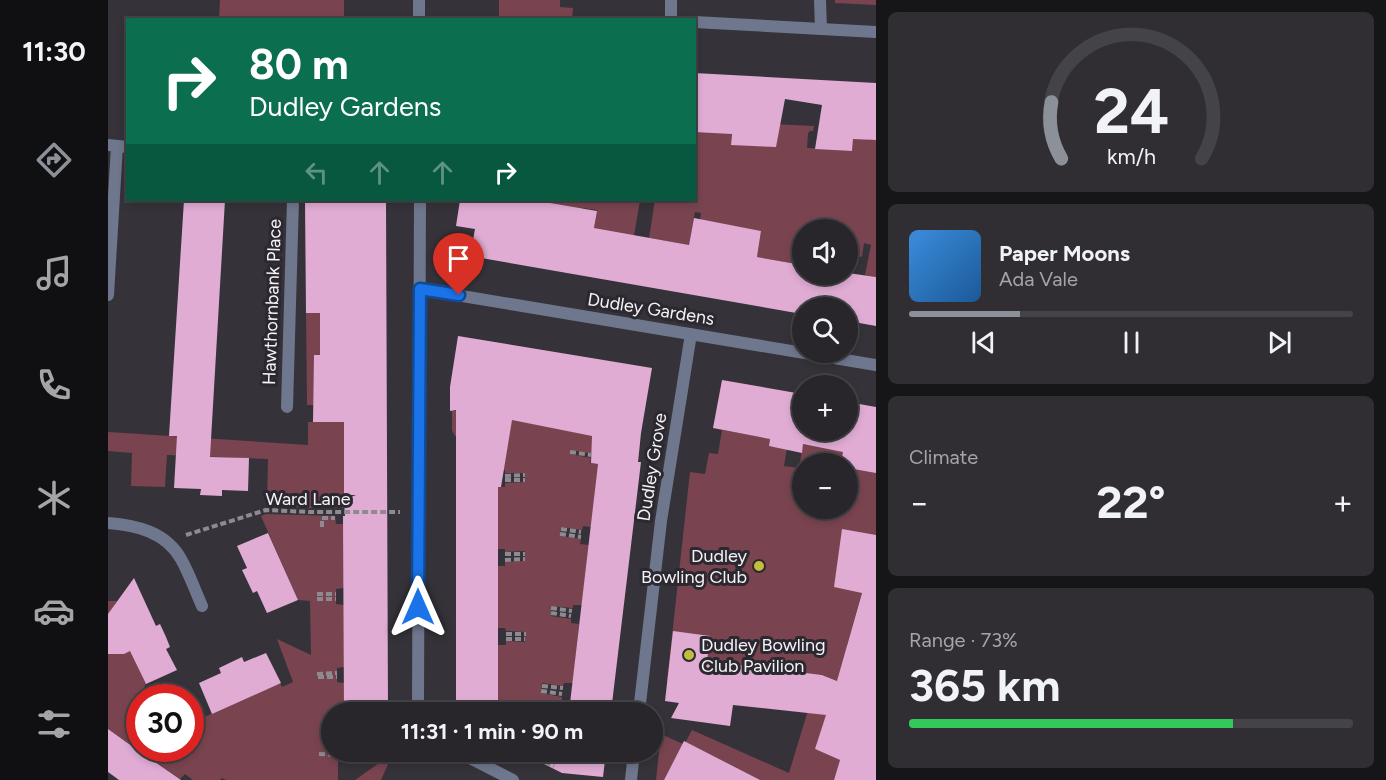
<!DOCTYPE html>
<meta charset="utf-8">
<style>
body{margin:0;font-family:Figtree,sans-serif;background:#302e33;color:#f1f3f6;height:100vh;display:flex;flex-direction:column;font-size:22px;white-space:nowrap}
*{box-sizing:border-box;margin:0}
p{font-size:20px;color:#a5a5a9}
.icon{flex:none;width:33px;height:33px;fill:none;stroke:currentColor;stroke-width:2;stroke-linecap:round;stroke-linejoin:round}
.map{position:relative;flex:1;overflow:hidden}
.side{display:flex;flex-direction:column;gap:12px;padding:12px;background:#161518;width:510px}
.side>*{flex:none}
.guide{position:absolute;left:18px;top:18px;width:570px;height:183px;border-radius:0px;box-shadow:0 3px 9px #0003,0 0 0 2px #444347;background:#0b6e4f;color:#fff;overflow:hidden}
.controls{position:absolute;left:684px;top:219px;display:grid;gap:12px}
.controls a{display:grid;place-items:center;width:66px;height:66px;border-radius:50%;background:#28262b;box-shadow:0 3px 9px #0003,0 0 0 2px #444347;font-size:30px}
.speed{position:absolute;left:18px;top:684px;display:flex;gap:12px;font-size:30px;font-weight:700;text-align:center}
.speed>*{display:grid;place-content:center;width:78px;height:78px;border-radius:50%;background:#28262b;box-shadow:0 3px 9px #0003,0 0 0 2px #444347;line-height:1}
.speed .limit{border:9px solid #d22;background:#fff;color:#111}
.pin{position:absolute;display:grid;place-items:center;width:51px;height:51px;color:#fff;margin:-62px -26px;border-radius:50% 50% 50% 0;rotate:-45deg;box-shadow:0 0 6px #0007}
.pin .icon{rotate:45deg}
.me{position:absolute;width:66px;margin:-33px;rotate:0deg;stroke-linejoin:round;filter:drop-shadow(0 0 4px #0008)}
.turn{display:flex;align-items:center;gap:21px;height:126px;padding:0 24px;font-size:27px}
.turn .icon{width:78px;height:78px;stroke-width:2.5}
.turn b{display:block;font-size:42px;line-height:51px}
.lanes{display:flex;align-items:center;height:57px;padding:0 24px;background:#0003;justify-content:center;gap:30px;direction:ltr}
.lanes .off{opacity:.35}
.big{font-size:45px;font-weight:700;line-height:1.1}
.side .card{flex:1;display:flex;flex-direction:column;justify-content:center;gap:9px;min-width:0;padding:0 21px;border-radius:9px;background:#302e33}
.side .dial{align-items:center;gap:0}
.dial svg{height:156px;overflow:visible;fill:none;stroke:#444347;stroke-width:7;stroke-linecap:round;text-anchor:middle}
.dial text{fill:#f1f3f6;stroke:none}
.song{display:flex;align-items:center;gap:18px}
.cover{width:72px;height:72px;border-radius:9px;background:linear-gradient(135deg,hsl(210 70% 55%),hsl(210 70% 35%))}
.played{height:6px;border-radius:3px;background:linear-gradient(90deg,#8c9099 25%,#444347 25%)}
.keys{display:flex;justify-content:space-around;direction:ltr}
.heat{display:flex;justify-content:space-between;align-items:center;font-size:33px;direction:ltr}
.charge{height:9px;border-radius:4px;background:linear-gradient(90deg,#34c759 73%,#444347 0)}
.trip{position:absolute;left:213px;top:702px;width:342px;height:60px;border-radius:30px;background:#28262b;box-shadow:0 3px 9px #0003,0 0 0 2px #444347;font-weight:700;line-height:60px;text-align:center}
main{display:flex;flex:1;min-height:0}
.menu{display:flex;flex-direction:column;width:108px;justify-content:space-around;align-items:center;background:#100f11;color:#a5a5a9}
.menu .icon{width:42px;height:42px}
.menu .selected{color:#8c9099}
.menu b{font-size:27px;color:#f1f3f6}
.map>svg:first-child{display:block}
.green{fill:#79444f}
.building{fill:#e0acd4}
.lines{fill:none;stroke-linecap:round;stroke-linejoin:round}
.path{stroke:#8d8b91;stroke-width:4;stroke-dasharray:6 3;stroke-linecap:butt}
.service{stroke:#6e778d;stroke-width:12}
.minor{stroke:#6e778d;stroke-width:12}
.route-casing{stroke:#114b97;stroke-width:15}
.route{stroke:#1a73e8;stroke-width:10}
.poi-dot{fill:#c2bd3f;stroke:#2b292f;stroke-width:2}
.labels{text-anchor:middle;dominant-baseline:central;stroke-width:6;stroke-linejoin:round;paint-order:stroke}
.street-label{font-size:18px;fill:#f5f3f8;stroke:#2b292f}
.poi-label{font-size:18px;fill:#f5f3f8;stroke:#2b292f;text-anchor:end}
</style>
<main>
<nav class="menu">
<b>11:30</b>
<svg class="icon selected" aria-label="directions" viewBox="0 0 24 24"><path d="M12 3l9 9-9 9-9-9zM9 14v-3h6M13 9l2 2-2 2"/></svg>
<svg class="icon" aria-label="music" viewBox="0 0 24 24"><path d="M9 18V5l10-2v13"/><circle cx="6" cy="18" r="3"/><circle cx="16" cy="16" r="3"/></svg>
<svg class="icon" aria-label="phone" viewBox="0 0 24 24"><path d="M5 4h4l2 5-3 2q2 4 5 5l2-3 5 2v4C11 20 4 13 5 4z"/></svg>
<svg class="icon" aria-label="climate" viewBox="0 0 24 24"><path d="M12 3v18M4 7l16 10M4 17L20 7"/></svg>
<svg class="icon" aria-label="car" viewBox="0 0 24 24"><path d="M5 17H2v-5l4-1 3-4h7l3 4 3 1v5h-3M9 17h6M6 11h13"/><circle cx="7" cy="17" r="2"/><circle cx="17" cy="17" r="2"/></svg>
<svg class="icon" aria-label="filters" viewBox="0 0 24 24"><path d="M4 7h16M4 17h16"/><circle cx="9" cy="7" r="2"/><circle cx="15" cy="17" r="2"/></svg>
</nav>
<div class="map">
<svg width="768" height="780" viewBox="0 0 768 780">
<rect width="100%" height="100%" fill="#353339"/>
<path class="green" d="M112,0H236V19H111Z
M391,0H452V7L465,8L464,19H391Z
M727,0H768V5L727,3Z
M731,83L728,150L744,151L745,128L761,129V140H768V277L757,275L763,245L756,243L754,257L745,255L742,273L740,272V230H694L688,264L649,257L653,231L592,220L593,213L587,212L581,245L541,238L547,200H586L587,132L624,130L623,144L668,147V131L663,124L706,126L705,131H702L700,133L699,148L716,149Z
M437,200H532L526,236L486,229L489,210L475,208L472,226L433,220Z
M198,313H212V322H230V405H199Z
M408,394L441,427L532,443L530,462L463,450L462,454L483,458L482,463L490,464L483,527L475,526L474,530L453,527L452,536L473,539L472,544L481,545L474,605H465V608L443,606V616L463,619V623L471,624L465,683H456L455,686L434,683L433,693L454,697V702L462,703L461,712H398L397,710H390V645H398V641L417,642V632L398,631L397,628H390L389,566H397V562L417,561V551L397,552V549H389V487H397V483L417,482V473H397V470H389V436H347L344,430V410L351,412Z
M200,422H236V508H201L159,505L160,459L59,455L57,487L23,486L24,453L0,451V432L200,445Z
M614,430L662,438L661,446L666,447L680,442L676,466L691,468L695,444L736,451L733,463L694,464V508H740V477L747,478L751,454L768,470V543L739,645L754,691L712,674L709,682L749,708L707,749L732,760L726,780H639L576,745L584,730L681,773L701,707L695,706L699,673L629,665L625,697L590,685L559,682L582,472L597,474L601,453L610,454Z
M158,514L227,516L228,524H236V588L228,589V604L236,605V667L229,668V682L236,683V712H224V752H230V780H118L114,778L112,780H85L77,774L72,779L0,729V601H9L3,610L38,684L32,694L37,697L32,698V748H82L83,723L172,683L174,687L185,682L169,639L203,655L202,601L190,600L153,516Z
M553,734L575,744L556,780H548Z
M280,758L282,760L273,780H247L277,759Z"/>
<path class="building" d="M586,73L768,83V140L745,139L744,151L707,149L714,105L677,99L668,147L623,145L624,134L586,132Z
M76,200H117L102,457L141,458L140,491L114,490V496L92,495L93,489L66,488L69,436H61Z
M222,200H278L280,712H236L235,516H237L236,500L248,495H236V422H205L206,355H212V313H198L197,201H222Z
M352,200H437L436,202L489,211L486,228L581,245L586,218L653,231L649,257L694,265V274H740V273L768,277V326L740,321V308H694V314L362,256L367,229L348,226Z
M350,336L544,368L533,433L530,462H533L503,712H461L490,464L483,463L484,436L404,420L393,487H390V710H398V712H348V410L342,411V387Z
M614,380L694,394V430H740V402L768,407V473L740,468L741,464H733L735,452L695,444L694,453L661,446L662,439L605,428Z
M734,529L768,535V780H726L732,760L707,749L718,715L625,705L622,726L563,718L571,703L557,701L565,631L602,636L599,661L714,675L729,681L754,593L726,587Z
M160,533L190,600L159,613L149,591L145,593L134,570L139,568L129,546Z
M26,578L48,626L52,624L58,637L62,647L58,649L69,670L38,684L22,651L16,654H0V614Z
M158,653L173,683L104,714L91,683L113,673L111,668L134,657L136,662Z
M0,729L21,744L73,780H11L0,772Z
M576,741L652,780H556Z
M236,752H280V756L236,757Z
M412,752H498L495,777L454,773Z"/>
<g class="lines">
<path class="path" d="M462,452L483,455
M397,476L417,475
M397,480H417
M214,527V518H227
M453,529L473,532
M452,534L473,537
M78,535L158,510L201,512H292
M397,554H417
M397,560L417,559
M209,594H228
M209,599H228
M443,608L464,611
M443,613L463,616
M398,634H418
M398,639H417
M209,674L229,673
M210,677H229
M434,686L455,688
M433,691L454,694
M211,754L230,755
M429,758L446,766"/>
<path class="service" d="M712,0L713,29"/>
<path class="minor" d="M311,0V20
M563,0V20
M586,22L768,32
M0,145L20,147
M312,200L310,701L313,712
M312,289L768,365
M0,295L9,146
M179,407L185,200
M0,523C28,525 58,532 73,559C81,573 87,590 94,606
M531,712L553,521L583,334
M350,752L405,780
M523,780L526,752"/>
</g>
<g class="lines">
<defs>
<path id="route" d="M310,607L312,289L351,295"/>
</defs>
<use href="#route" class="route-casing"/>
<use href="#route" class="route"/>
</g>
<g class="poi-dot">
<circle cx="651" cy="566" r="6"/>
<circle cx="581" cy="655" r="6"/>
</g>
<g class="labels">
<g class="street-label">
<text transform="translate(164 302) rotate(-88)">Hawthornbank Place</text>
<text transform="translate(543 309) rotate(9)">Dudley Gardens</text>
<text transform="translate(544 467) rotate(-81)">Dudley Grove</text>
<text x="200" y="499">Ward Lane</text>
</g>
<g class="poi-label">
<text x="639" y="556">Dudley<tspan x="639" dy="21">Bowling Club</tspan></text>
<text x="593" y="645" text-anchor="start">Dudley Bowling<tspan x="593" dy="21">Club Pavilion</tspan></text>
</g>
</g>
</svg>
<div class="controls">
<a><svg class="icon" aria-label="sound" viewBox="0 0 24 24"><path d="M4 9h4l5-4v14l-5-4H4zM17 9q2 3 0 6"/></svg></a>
<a><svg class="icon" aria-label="search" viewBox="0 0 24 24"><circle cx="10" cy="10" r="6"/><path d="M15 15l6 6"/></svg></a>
<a>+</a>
<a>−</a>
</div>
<div class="speed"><div class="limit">30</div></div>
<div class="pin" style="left:351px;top:295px;background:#d93025"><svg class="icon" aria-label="arrive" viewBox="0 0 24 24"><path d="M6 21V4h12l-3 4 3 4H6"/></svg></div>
<svg class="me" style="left:310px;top:607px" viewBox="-20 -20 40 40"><path d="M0-17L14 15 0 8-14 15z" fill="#1a73e8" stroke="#fff" stroke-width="4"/></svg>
<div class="trip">11:31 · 1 min · 90 m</div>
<div class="guide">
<div class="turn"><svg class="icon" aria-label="right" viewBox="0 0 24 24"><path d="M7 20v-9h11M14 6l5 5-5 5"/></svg><div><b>80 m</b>Dudley Gardens</div></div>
<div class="lanes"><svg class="icon off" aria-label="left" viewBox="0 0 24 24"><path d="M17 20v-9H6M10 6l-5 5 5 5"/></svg><svg class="icon off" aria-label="ahead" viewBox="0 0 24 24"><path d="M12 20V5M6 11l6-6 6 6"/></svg><svg class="icon off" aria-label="ahead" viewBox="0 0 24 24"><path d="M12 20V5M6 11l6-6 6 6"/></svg><svg class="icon" aria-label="right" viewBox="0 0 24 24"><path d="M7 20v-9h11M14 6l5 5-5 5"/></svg></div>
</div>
</div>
<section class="side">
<div class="card dial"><svg viewBox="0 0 100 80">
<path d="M14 69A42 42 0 1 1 86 69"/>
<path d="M14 69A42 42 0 0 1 9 40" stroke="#8c9099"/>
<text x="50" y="56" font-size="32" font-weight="700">24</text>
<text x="50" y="72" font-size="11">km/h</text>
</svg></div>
<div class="card">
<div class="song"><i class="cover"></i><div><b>Paper Moons</b><p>Ada Vale</p></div></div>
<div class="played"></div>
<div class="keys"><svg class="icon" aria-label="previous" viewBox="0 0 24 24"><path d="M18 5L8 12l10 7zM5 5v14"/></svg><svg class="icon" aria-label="pause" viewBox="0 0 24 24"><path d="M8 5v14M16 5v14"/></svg><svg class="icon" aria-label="next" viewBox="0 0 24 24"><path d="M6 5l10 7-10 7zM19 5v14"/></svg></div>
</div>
<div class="card"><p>Climate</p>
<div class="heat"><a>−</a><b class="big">22°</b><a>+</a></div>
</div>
<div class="card"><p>Range · 73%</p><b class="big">365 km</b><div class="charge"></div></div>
</section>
</main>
